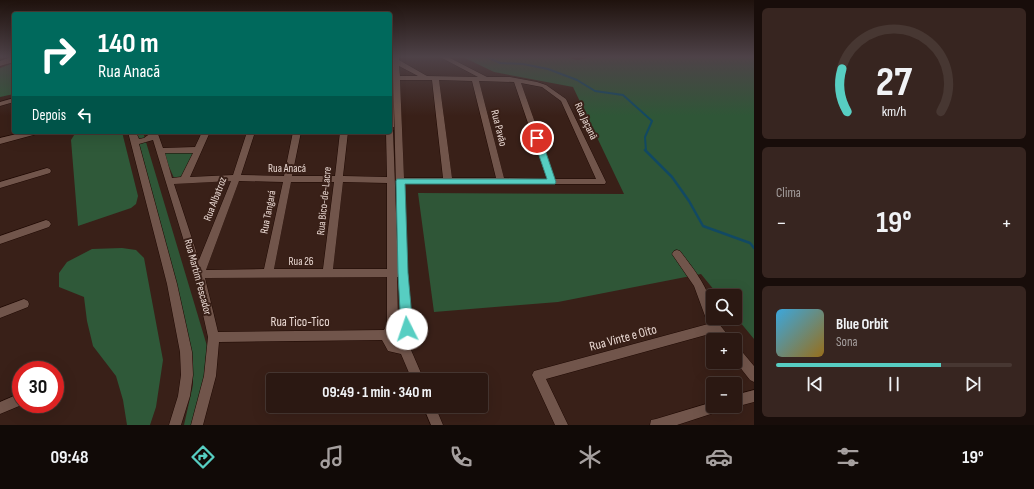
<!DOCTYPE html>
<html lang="pt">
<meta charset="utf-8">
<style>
body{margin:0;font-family:"Sofia Sans Condensed",sans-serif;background:#372520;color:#f1f3f6;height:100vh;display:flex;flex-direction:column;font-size:15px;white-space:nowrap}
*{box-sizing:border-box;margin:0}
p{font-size:13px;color:#a6a09f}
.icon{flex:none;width:22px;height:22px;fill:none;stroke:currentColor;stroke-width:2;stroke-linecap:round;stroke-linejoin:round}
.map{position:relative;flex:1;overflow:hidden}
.panel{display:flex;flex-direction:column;gap:8px;padding:8px;background:#180d0a;width:280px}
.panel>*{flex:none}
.guide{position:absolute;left:12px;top:12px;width:380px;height:122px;border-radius:4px;box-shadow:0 4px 16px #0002,0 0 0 1px #473732;background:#00695c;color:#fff;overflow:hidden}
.fabs{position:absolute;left:706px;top:289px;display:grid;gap:8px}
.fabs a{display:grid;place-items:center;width:36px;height:36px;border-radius:4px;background:#2b1812;box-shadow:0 4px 16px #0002,0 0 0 1px #473732;font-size:20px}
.speed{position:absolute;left:12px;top:361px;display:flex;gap:8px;font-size:20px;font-weight:700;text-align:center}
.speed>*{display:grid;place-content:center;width:52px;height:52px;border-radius:50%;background:#2b1812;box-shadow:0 4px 16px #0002,0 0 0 1px #473732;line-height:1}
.speed .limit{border:6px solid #d22;background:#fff;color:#111}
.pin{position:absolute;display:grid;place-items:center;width:34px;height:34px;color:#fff;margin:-17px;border:2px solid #fff;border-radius:50%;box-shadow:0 1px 4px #0007}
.me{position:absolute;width:44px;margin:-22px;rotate:356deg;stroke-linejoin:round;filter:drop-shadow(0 0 3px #0008)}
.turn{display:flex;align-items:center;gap:14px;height:84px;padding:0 20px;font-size:18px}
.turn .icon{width:52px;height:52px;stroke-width:2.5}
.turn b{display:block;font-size:28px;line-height:34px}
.then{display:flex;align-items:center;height:38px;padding:0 20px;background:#0003;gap:8px;font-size:15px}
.big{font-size:30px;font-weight:700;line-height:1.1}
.panel .tile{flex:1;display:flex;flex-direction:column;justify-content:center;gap:6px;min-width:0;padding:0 14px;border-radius:6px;background:#372520}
.panel .dial{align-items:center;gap:0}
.dial svg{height:104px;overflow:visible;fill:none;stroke:#473732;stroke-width:7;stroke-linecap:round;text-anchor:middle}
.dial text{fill:#f1f3f6;stroke:none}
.song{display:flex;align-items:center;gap:12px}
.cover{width:48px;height:48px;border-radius:6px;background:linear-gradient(135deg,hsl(200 70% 55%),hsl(40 70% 35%))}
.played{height:4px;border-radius:2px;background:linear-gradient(90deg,#57cec2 70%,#473732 70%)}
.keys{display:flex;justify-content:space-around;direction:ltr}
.heat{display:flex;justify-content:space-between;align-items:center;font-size:22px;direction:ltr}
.trip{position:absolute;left:266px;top:373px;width:222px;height:40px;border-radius:4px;background:#2b1812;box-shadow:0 4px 16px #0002,0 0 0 1px #473732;font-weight:700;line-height:40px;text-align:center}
.tabs{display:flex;height:64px;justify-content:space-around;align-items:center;background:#110a07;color:#a6a09f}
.tabs .icon{width:28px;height:28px}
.tabs .selected{color:#57cec2}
.tabs b{font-size:18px;color:#f1f3f6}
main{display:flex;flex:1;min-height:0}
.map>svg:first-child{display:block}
.green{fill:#2f5637}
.forest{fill:#2f5939}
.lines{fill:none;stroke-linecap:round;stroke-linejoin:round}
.stream-far1{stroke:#124963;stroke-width:2}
.stream{stroke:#124963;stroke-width:2.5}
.minor-casing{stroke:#1f0903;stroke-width:1}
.tertiary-casing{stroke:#1f0903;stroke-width:1}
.minor{fill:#71554b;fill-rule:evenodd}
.tertiary{fill:#71554b;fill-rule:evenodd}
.route{fill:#57cec2;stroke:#39867e}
.labels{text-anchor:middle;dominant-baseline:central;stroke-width:4;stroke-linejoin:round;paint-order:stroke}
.street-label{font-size:11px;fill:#ebdad4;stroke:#392018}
.near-street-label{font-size:13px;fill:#ebdad4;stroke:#392018}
</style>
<main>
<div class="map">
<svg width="754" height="425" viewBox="0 0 754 425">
<rect width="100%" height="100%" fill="#392018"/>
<path class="green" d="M463,57H566L577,60L593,57H754V339L735,316V296H719L701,274L558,302L434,312L418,193L624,194L573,87L494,72Z
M135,132H143L207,346L203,386L191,425H184L193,385V359Z
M163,153H193L181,178H174Z"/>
<path class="forest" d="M14,63V94L0,97V68Z
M76,132H122L138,196L136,204L131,208L78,226L71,140Z
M122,248L136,250L144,258L163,360L156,407L150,425H127L123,400L116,376L93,346L87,321L84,297L59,287V273L67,262L92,249Z"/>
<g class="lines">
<path class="stream-far1" d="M487,57L500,63L523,64L548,69L577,80L595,91L623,95L652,121L645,137L646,151"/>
<path class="stream" d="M645,150L672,177L689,201L703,226L750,243L754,248"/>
<defs>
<path id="minor" d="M390,57H399V60L427,76L478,77L440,57H448L487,77H510L537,82L546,85L566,99L606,182L605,184H404L408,273L412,326L416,337L411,350L424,380H412L401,354L388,351L382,340L219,342L216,376L203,425H191L204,376L208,337L194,274L153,140L139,144L177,284L192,352L193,375L190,396L181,425H169L178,396L181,375L180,352L167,284L128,132H136L139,139L144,138L151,133L150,132H160L158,134L163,148L195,147L202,132H210L190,177L233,175L247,132H255L241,175L284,176L293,132H301L292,176H335L340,132H348L343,176L387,177L386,132H390V130H393L398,269L393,66L394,127L390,129ZM399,66L418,76H400ZM400,80H432L443,178H404ZM439,80L472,81L496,178H452ZM479,81L514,82L547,179L504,178ZM521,83L542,87L561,101L596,179H555ZM165,153H193L181,177L172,178ZM231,181L199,260L174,184ZM239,181L283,182L264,269L206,270ZM291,182H334L323,269H274ZM343,182L387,183V269H333ZM387,277V324L384,330L218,332L205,278ZM397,277H398L401,320H398ZM396,331H401L405,334V340L401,343H397L393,340V334Z
M14,98V102L0,106V102Z
M25,132H38L37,134L0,144V138Z
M47,168L50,169L51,171L50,173L0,188V182Z
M46,220L49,221L51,224L49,227L0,244V236Z
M677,250L680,251C695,271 713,292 713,318H717L719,324L732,340H719L713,333L546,379L568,425H555L532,375L534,371L708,324L694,286L672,254L674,251Z
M24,299L28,301L29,304L28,307L0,318V308Z
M735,346L739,348L754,366V382L750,380L735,361Z
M754,390V402L735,407L732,406H735V395Z
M21,393V404H24L0,414V402Z
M713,402V406H725L723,410L677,425H650L651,420L656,419Z
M423,406H435L443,425H431Z"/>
<path id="tertiary" d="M11,57H14V62L0,66V61Z"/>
</defs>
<use href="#minor" class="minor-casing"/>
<use href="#tertiary" class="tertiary-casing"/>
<use href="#minor" class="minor"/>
<use href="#tertiary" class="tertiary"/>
</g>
<linearGradient id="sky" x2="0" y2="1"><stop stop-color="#1f120d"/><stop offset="0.49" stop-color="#4e4248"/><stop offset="1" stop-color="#4e4248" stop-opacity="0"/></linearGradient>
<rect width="754" height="116" fill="url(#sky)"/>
<path class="route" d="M537,136L541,138L556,182L555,184H405L408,273L413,329L411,332L407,334L403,332L401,329L398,273L396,181L397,179H547L533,138Z"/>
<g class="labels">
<g class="street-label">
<text transform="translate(586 121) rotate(65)">Rua Jaçanã</text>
<text transform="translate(499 128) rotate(76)">Rua Pavão</text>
<text x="287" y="168">Rua Anacá</text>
<text transform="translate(215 199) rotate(-69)">Rua Albatroz</text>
<text transform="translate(324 201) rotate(-84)">Rua Bico-de-Lacre</text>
<text transform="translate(268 212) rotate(-79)">Rua Tangará</text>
<text x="301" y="261">Rua 26</text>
<text transform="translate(198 277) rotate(75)">Rua Martim Pescador</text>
</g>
<g class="near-street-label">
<text x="300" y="322">Rua Tico-Tico</text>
<text transform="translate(623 338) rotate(-15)">Rua Vinte e Oito</text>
</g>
</g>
</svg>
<div class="fabs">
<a><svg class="icon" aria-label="search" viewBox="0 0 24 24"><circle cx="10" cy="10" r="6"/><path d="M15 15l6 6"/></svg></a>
<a>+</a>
<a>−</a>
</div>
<div class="speed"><div class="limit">30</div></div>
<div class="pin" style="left:537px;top:138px;background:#d93025"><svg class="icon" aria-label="arrive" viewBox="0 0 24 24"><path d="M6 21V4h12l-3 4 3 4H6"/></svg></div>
<svg class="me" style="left:407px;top:329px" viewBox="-20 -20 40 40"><circle r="19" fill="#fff"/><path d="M0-13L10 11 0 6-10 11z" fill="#57cec2"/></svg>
<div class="trip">09:49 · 1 min · 340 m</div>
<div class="guide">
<div class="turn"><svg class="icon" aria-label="right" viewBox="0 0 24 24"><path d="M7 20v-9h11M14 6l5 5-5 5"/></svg><div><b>140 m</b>Rua Anacã</div></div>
<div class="then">Depois<svg class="icon" aria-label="left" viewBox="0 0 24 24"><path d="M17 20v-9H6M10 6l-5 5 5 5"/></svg></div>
</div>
</div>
<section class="panel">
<div class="tile dial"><svg viewBox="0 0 100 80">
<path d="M14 69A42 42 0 1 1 86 69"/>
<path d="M14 69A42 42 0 0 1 10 36" stroke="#57cec2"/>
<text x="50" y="56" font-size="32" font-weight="700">27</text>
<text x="50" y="72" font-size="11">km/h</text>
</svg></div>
<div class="tile"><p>Clima</p>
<div class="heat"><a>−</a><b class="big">19°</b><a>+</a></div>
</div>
<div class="tile">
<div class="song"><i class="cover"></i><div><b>Blue Orbit</b><p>Sona</p></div></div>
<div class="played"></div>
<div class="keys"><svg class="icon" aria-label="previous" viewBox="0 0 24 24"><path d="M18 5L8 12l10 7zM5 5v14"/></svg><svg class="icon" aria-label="pause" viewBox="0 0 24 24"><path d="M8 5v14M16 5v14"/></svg><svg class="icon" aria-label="next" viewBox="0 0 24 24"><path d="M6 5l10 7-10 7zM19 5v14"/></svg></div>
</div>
</section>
</main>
<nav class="tabs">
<b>09:48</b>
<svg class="icon selected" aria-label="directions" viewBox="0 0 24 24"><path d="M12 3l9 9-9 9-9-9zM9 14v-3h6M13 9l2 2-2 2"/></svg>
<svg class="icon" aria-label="music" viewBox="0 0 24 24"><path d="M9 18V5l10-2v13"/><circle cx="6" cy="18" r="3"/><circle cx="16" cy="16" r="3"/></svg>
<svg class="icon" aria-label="phone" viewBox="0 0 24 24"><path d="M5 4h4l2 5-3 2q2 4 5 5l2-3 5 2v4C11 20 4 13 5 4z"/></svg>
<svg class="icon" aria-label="climate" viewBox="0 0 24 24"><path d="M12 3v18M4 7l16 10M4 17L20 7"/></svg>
<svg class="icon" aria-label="car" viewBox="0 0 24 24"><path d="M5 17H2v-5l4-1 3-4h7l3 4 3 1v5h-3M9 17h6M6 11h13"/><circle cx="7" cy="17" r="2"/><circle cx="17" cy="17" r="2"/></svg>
<svg class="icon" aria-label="filters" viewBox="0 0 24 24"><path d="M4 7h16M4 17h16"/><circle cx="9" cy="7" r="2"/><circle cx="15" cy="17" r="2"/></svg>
<b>19°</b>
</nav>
